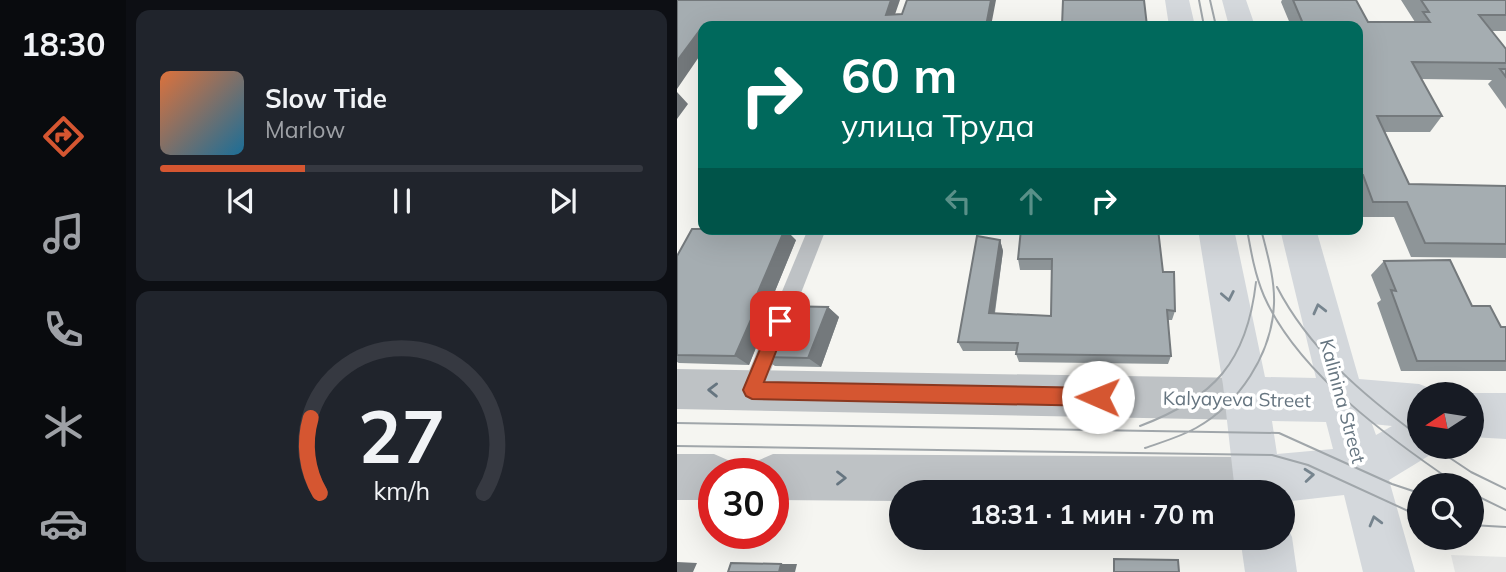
<!DOCTYPE html>
<html lang="ru">
<meta charset="utf-8">
<style>
body{margin:0;font-family:Mulish,sans-serif;background:#20242c;color:#f1f3f6;height:100vh;display:flex;flex-direction:column;font-size:26px;white-space:nowrap}
*{box-sizing:border-box;margin:0}
p{font-size:23px;color:#9ea1a6}
.icon{flex:none;width:38px;height:38px;fill:none;stroke:currentColor;stroke-width:2;stroke-linecap:round;stroke-linejoin:round}
.map{position:relative;flex:1;overflow:hidden}
.sheet{display:flex;flex-direction:column;gap:10px;padding:10px;background:#0d0f14;width:551px}
.sheet>*{flex:none}
.hud{position:absolute;left:21px;top:21px;width:665px;height:214px;border-radius:14px;box-shadow:0 7px 28px #0002;background:#00695c;color:#fff;overflow:hidden}
.needle{width:46px;rotate:258deg}
.fabs{position:absolute;left:730px;top:382px;display:grid;gap:14px}
.fabs a{display:grid;place-items:center;width:77px;height:77px;border-radius:50%;background:#171b24;box-shadow:0 7px 28px #0002;font-size:35px}
.speed{position:absolute;left:21px;top:458px;display:flex;gap:14px;font-size:35px;font-weight:700;text-align:center}
.speed>*{display:grid;place-content:center;width:91px;height:91px;border-radius:50%;background:#171b24;box-shadow:0 7px 28px #0002;line-height:1}
.speed .limit{border:10px solid #d22;background:#fff;color:#111}
.pin{position:absolute;display:grid;place-items:center;width:60px;height:60px;color:#fff;margin:-30px;border-radius:14px;box-shadow:0 4px 10px #0006}
.me{position:absolute;width:77px;margin:-38px;rotate:271deg;stroke-linejoin:round;filter:drop-shadow(0 0 5px #0008)}
.turn{display:flex;align-items:center;gap:24px;height:147px;padding:0 28px;font-size:32px}
.turn .icon{width:91px;height:91px;stroke-width:2.5}
.turn b{display:block;font-size:49px;line-height:60px}
.lanes{display:flex;align-items:center;height:66px;padding:0 28px;background:#0003;justify-content:center;gap:35px;direction:ltr}
.lanes .off{opacity:.35}
.sheet .card{flex:1;display:flex;flex-direction:column;justify-content:center;gap:10px;min-width:0;padding:0 24px;border-radius:14px;background:#20242c}
.sheet .dial{align-items:center;gap:0}
.dial svg{height:182px;overflow:visible;fill:none;stroke:#363941;stroke-width:7;stroke-linecap:round;text-anchor:middle}
.dial text{fill:#f1f3f6;stroke:none}
.song{display:flex;align-items:center;gap:21px}
.cover{width:84px;height:84px;border-radius:10px;background:linear-gradient(135deg,hsl(20 70% 55%),hsl(200 70% 35%))}
.played{height:7px;border-radius:4px;background:linear-gradient(90deg,#d55631 30%,#363941 30%)}
.keys{display:flex;justify-content:space-around;direction:ltr}
.trip{position:absolute;left:212px;top:480px;width:406px;height:70px;border-radius:35px;background:#171b24;box-shadow:0 7px 28px #0002;font-weight:700;line-height:70px;text-align:center}
main{display:flex;flex:1;min-height:0}
.dock{display:flex;flex-direction:column;width:126px;justify-content:space-around;align-items:center;background:#090b0e;color:#9ea1a6}
.dock .icon{width:49px;height:49px}
.dock .selected{color:#d55631}
.dock b{font-size:32px;color:#f1f3f6}
.map>svg:first-child{display:block}
.built{fill:#e5e6e5}
.lines{fill:none;stroke-linecap:round;stroke-linejoin:round}
.service{fill:#bec2c5;fill-rule:evenodd}
.minor{fill:#bec2c5;fill-rule:evenodd}
.secondary{fill:#d4d8dc;fill-rule:evenodd}
.tram{stroke:#a0a6aa;stroke-width:2}
.wall{fill:#8e9598}
.shaded-wall{fill:#74797c}
.building{fill:#a5adb1;stroke:#74797c;stroke-width:2}
.oneway{stroke:#76848e}
.oneway2{stroke:#667580}
.route{fill:#d55631;stroke:#8a3820;stroke-width:2}
.labels{text-anchor:middle;dominant-baseline:central;stroke-width:7;stroke-linejoin:round;paint-order:stroke}
.street-label{font-size:19px;fill:#667580;stroke:#fff}
</style>
<main>
<nav class="dock">
<b>18:30</b>
<svg class="icon selected" aria-label="directions" viewBox="0 0 24 24"><path d="M12 3l9 9-9 9-9-9zM9 14v-3h6M13 9l2 2-2 2"/></svg>
<svg class="icon" aria-label="music" viewBox="0 0 24 24"><path d="M9 18V5l10-2v13"/><circle cx="6" cy="18" r="3"/><circle cx="16" cy="16" r="3"/></svg>
<svg class="icon" aria-label="phone" viewBox="0 0 24 24"><path d="M5 4h4l2 5-3 2q2 4 5 5l2-3 5 2v4C11 20 4 13 5 4z"/></svg>
<svg class="icon" aria-label="climate" viewBox="0 0 24 24"><path d="M12 3v18M4 7l16 10M4 17L20 7"/></svg>
<svg class="icon" aria-label="car" viewBox="0 0 24 24"><path d="M5 17H2v-5l4-1 3-4h7l3 4 3 1v5h-3M9 17h6M6 11h13"/><circle cx="7" cy="17" r="2"/><circle cx="17" cy="17" r="2"/></svg>
</nav>
<section class="sheet">
<div class="card">
<div class="song"><i class="cover"></i><div><b>Slow Tide</b><p>Marlow</p></div></div>
<div class="played"></div>
<div class="keys"><svg class="icon" aria-label="previous" viewBox="0 0 24 24"><path d="M18 5L8 12l10 7zM5 5v14"/></svg><svg class="icon" aria-label="pause" viewBox="0 0 24 24"><path d="M8 5v14M16 5v14"/></svg><svg class="icon" aria-label="next" viewBox="0 0 24 24"><path d="M6 5l10 7-10 7zM19 5v14"/></svg></div>
</div>
<div class="card dial"><svg viewBox="0 0 100 80">
<path d="M14 69A42 42 0 1 1 86 69"/>
<path d="M14 69A42 42 0 0 1 10 36" stroke="#d55631"/>
<text x="50" y="56" font-size="32" font-weight="700">27</text>
<text x="50" y="72" font-size="11">km/h</text>
</svg></div>
</section>
<div class="map">
<svg width="829" height="572" viewBox="0 0 829 572">
<rect width="100%" height="100%" fill="#f5f5f1"/>
<path class="built" d="M774,555L829,557V572H778Z"/>
<g class="lines">
<path class="service" d="M131,229H149L83,398L75,401L67,398L64,390Z"/>
<path class="minor" d="M0,369L569,378L584,384L590,399L584,414L569,420L0,409Z
M0,454H37L53,461L59,474H37V500H0Z
M96,454L580,457L596,464L603,480L598,492H224V501L96,500V474H74L80,461Z"/>
<path class="secondary" d="M488,0H512L518,26H492Z
M545,0H569L578,26H552Z
M521,229H557L588,377L639,378L603,229H639L682,379L742,384L758,390L759,394H742V446H761L758,452L712,480L738,572H686L667,495L606,502V492H558L546,385ZM595,421L649,422L656,449L600,454ZM695,424L715,426L699,435Z
M794,393H829V439L794,437V394H791Z
M606,518L615,537L620,572H568L563,537H606Z"/>
<path class="tram" d="M522,0L527,26
M533,0L539,26
M570,229C574,252 578,275 587,296C621,373 713,439 781,485
M600,287C632,349 686,395 742,436
M0,423L602,433L715,484L742,493
M463,426C537,398 570,362 579,282
M0,446L595,455L631,465L742,516
M755,446L794,472L829,489
M468,448C485,442 503,437 519,428C562,404 595,354 597,304C598,279 590,253 584,229
M794,493L829,510
M794,525L829,527"/>
</g>
<path class="wall" d="M605,0H679L691,22H738L724,0H829V31H815L829,49V109L811,84L815,80L744,79L765,116L753,132H708L732,184L829,186V258L734,257L717,217H685L681,205V26H614L604,2Z
M344,229L486,272L498,311L495,320H491L494,356L491,364L342,362L339,354L340,351H286L281,342L323,240L326,251L318,313L374,316L375,270H343L341,259Z
M119,240L89,313L92,315L72,365L2,363L0,362V256Z
M707,261L795,306L824,327H829V371H724L700,303L704,300L694,275Z
M151,307L162,317L144,367L98,366L84,357Z"/>
<path class="shaded-wall" d="M214,0H223L214,26L209,15Z
M314,0H319L314,26H309Z
M23,30L26,35V51L0,89V61Z
M0,92L11,104L0,119Z
M108,229L119,240L89,313L92,315L72,365L58,356L75,306Z
M323,240L326,251L316,323L312,313Z
M151,307L162,317L144,367L131,358Z
M0,562L20,563L16,572H0Z
M104,564H120L118,572H102Z"/>
<path class="building" d="M0,0H214L209,15L225,14L230,0H314L309,26H26V30H23L0,61Z
M386,0H467L470,26H385Z
M616,0H679L691,22H753L746,12H752L744,0H829V15H802L829,49V63L735,62L765,116H700L732,184L829,186V244L748,243L730,202H696L686,175H683L681,169V26H627Z
M823,69H829V77Z
M15,229H108L75,306H80L58,356L0,355V256Z
M344,229H481L486,272H497L498,311L490,310L494,356L339,354L341,343L281,342L300,236L323,240L312,313L374,316L375,259H341Z
M773,260L795,306H813L824,327H829V361H740L714,290L719,291L707,261Z
M105,306L151,307L131,358L84,357Z
M437,559L501,560L502,572H437Z
M54,563L104,564L102,572H51Z"/>
<defs><path id="oneway-chevron" d="M-2-3.5L2.5 0L-2 3.5" fill="none" stroke-width="1.6" stroke-linecap="round" stroke-linejoin="round" transform="scale(1.75)"/></defs>
<g class="oneway">
<use href="#oneway-chevron" transform="translate(551 296) rotate(79)"/>
<use href="#oneway-chevron" transform="translate(642 309) rotate(-104)"/>
<use href="#oneway-chevron" transform="translate(632 475) rotate(-5)"/>
<use href="#oneway-chevron" transform="translate(698 521) rotate(-105)"/>
</g>
<g class="oneway2">
<use href="#oneway-chevron" transform="translate(36 390) rotate(-179)"/>
<use href="#oneway-chevron" transform="translate(164 478)"/>
</g>
<path class="route" d="M103,314L109,316L111,321L87,382L421,388L427,391L430,397L427,403L421,406L75,399L69,396L66,390L97,316Z"/>
<g class="labels">
<g class="street-label">
<text transform="translate(560 399) rotate(1)">Kalyayeva Street</text>
<text transform="translate(666 401) rotate(75)">Kalinina Street</text>
</g>
</g>
</svg>
<div class="fabs">
<a><svg class="needle" viewBox="-14 -14 28 28"><path d="M0-13l5 13h-10z" fill="#e53935"/><path d="M0 13l5-13h-10z" fill="#9ea1a6"/></svg></a>
<a><svg class="icon" aria-label="search" viewBox="0 0 24 24"><circle cx="10" cy="10" r="6"/><path d="M15 15l6 6"/></svg></a>
</div>
<div class="speed"><div class="limit">30</div></div>
<div class="pin" style="left:103px;top:321px;background:#d93025"><svg class="icon" aria-label="arrive" viewBox="0 0 24 24"><path d="M6 21V4h12l-3 4 3 4H6"/></svg></div>
<svg class="me" style="left:421px;top:397px" viewBox="-20 -20 40 40"><circle r="19" fill="#fff"/><path d="M0-13L10 11 0 6-10 11z" fill="#d55631"/></svg>
<div class="trip">18:31 · 1 мин · 70 m</div>
<div class="hud">
<div class="turn"><svg class="icon" aria-label="right" viewBox="0 0 24 24"><path d="M7 20v-9h11M14 6l5 5-5 5"/></svg><div><b>60 m</b>улица Труда</div></div>
<div class="lanes"><svg class="icon off" aria-label="left" viewBox="0 0 24 24"><path d="M17 20v-9H6M10 6l-5 5 5 5"/></svg><svg class="icon off" aria-label="ahead" viewBox="0 0 24 24"><path d="M12 20V5M6 11l6-6 6 6"/></svg><svg class="icon" aria-label="right" viewBox="0 0 24 24"><path d="M7 20v-9h11M14 6l5 5-5 5"/></svg></div>
</div>
</div>
</main>
